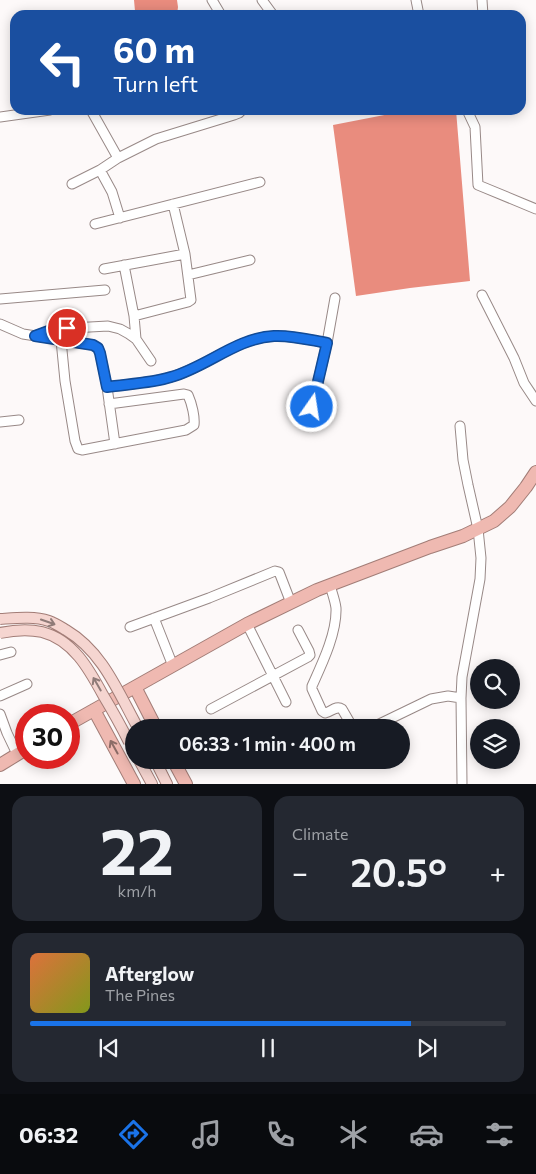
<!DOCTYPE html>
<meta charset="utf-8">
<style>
body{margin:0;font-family:Commissioner,sans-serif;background:#242831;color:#f1f3f6;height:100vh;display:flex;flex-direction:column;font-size:19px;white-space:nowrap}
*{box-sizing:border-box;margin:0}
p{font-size:16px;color:#9ea1a6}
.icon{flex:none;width:28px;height:28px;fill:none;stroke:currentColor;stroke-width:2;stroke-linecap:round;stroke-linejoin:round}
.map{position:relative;height:784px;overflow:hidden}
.sheet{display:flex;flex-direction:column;gap:12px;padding:12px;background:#0d0f14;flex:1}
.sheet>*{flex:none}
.hud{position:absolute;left:10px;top:10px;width:516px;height:105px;border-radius:15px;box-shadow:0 2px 12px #0003;background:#1a4fa0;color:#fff;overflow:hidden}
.buttons{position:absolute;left:470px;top:659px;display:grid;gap:10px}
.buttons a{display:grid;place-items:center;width:50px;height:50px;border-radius:50%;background:#171b24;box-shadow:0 2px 12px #0003;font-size:25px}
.speed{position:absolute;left:15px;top:704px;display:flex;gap:10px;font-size:25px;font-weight:700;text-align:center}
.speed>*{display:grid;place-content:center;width:65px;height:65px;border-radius:50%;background:#171b24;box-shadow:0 2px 12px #0003;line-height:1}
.speed .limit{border:8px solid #d22;background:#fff;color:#111}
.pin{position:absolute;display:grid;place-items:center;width:42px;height:42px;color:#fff;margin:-21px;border:2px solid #fff;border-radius:50%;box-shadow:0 1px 5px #0007}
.me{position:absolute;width:55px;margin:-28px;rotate:13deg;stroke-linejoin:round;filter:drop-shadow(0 0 4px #0008)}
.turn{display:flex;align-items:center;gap:18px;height:105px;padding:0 20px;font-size:22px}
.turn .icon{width:65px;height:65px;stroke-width:2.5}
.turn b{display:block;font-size:35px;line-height:42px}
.big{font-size:38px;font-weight:600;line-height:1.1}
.sheet .widget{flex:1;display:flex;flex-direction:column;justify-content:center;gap:8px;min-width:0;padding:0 18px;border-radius:15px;background:#242831}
.sheet .dial{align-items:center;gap:0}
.dial b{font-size:65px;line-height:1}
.song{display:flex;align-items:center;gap:15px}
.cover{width:60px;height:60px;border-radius:8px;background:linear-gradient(135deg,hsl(20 70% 55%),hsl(70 70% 35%))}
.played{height:5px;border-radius:2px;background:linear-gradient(90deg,#1a73e8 80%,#363941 80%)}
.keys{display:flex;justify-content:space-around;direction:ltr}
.heat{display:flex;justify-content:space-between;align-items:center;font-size:28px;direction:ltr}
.sheet .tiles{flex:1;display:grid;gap:12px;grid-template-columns:1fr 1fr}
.widget:last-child{grid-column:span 2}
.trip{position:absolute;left:125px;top:719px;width:285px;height:50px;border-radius:25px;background:#171b24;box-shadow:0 2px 12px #0003;font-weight:600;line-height:50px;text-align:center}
.tabs{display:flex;height:80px;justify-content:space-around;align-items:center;background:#090b0e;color:#9ea1a6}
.tabs .icon{width:35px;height:35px}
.tabs .selected{color:#1a73e8}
.tabs b{font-size:22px;color:#f1f3f6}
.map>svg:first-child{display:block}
.water{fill:#e98c7e}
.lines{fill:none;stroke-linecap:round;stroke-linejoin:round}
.minor-casing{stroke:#988987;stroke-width:11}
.major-casing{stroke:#a27d77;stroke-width:12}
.highway-casing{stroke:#a27d77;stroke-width:14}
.minor{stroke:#fff;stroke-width:9}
.major{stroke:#f5d5d0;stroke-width:10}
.highway{stroke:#efb9b1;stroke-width:12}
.major-bridge-casing{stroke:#a27d77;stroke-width:12;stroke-linecap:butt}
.major-bridge{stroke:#f5d5d0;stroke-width:10}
.oneway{stroke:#8f7b78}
.oneway2{stroke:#8c6c67}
.route-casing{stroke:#114b97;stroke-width:12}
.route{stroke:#1a73e8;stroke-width:9}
</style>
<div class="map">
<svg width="536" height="784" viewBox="0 0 536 784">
<rect width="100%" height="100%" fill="#fdf9f9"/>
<path class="water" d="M134,0H177L178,7L177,15H136L135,11Z
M410,110H456L470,281L410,288L356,296L333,125Z"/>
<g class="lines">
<defs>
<path id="minor" d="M212,0L221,15
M262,0L273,15
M416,0L419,15
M482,0L483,15
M91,110L118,158
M467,110L475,127L478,185L536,209
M0,117L50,110
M100,170L112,192L120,218
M72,184L100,170L118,158L156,139L234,115L239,113L242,110
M95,224L260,182
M124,265L134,316L136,339
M104,269L185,254
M188,275L250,260
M482,295L514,358L524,383L536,401
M0,299L105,290
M134,316L188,302L191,300L185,254L173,204
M0,324L23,334L93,345L98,348L100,353L107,387L115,444
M35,336L54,329L108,326L120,329L129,334L136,339L151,361
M61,340L65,381L75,441L78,449L82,450L186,430L194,425C195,417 192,404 188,395L184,394L109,404
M107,387C128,384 151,383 171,377C207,367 236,338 274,336C292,335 310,340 327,343
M312,407L327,343L335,298
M0,422L19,420
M460,426L463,460L468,485L478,529L481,558L480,579L462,677L461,698L462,783
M330,585C332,593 335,600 336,608C337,633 322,664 312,686V689L322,711L325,713C331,712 336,705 342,709L353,728
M154,618L173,666
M247,624L286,702
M130,627L209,598L275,571L279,572L291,603
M0,655L11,652
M0,696L27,684
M211,709L308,657L310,655L309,651L298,630
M0,714L7,733L17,754
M371,728L431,699L448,696L461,698"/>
<path id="major" d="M139,760L152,784
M155,760L167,784"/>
<path id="highway" d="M135,687L156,728
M94,710L134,784
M69,724L247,624L317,590L430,547L463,536L494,521L510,507L526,487L536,472
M173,760L186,784
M0,765L26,749"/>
</defs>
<use href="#minor" class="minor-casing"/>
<use href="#major" class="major-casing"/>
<use href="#highway" class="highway-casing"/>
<use href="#minor" class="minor"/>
<use href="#major" class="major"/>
<use href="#highway" class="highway"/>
<defs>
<path id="major-bridge" d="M0,619C16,618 34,616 49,621C55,623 61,627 66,630C103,652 118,692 138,728
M0,633C14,630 29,629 42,632C73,640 89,669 103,695C112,710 121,726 129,742"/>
</defs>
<use href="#major-bridge" class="major-bridge-casing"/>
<use href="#major-bridge" class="major-bridge"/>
</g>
<defs><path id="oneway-shaft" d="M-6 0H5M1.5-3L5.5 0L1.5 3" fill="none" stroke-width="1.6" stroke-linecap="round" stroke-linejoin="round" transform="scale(1.25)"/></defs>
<g class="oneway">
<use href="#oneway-shaft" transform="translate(48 622) rotate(19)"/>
<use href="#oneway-shaft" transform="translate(97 684) rotate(-120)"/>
</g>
<use class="oneway2" href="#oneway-shaft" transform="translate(114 747) rotate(-119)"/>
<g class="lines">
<defs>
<path id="route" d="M67,328L54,329L35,336L93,345L98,348L100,353L107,387C128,384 152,383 171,377C207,367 236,338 274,336C292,335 310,340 327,343L312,407"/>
</defs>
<use href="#route" class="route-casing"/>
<use href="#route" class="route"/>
</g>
</svg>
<div class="buttons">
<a><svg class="icon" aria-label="search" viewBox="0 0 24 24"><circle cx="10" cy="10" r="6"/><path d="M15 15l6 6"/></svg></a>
<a><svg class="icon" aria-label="layers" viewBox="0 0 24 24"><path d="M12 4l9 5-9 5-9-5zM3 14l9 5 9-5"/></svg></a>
</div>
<div class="speed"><div class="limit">30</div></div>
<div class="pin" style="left:67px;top:328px;background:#d93025"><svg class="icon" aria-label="arrive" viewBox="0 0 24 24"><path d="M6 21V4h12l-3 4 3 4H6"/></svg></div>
<svg class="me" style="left:312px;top:407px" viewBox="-20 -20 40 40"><circle r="17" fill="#1a73e8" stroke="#fff" stroke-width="3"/><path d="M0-11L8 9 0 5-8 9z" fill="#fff"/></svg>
<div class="trip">06:33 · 1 min · 400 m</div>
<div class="hud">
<div class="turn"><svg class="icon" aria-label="left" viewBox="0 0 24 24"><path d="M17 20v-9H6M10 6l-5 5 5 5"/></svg><div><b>60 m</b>Turn left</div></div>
</div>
</div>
<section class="sheet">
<div class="tiles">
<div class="widget dial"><b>22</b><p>km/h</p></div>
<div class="widget"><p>Climate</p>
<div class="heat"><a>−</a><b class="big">20.5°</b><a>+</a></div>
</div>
<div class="widget">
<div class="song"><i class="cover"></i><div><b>Afterglow</b><p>The Pines</p></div></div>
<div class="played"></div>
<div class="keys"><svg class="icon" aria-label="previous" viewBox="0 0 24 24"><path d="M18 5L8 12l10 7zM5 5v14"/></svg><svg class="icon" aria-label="pause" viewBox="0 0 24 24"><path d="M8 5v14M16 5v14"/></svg><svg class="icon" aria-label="next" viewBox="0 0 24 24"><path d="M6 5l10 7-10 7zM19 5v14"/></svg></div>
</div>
</div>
</section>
<nav class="tabs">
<b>06:32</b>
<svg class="icon selected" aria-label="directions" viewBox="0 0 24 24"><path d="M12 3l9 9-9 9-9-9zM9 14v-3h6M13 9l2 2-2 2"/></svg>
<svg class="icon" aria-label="music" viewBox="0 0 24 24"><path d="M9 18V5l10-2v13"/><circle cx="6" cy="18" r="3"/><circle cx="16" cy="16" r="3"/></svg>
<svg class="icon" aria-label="phone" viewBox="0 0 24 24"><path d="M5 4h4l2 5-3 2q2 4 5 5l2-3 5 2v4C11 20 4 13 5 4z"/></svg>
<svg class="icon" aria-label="climate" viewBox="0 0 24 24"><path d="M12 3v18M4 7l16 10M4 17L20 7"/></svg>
<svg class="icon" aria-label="car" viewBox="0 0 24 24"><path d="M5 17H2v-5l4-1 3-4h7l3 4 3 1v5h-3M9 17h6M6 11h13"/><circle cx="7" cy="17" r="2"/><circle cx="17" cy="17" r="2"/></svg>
<svg class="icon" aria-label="filters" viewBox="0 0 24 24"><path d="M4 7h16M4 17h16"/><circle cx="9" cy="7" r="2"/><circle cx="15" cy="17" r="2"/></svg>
</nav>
